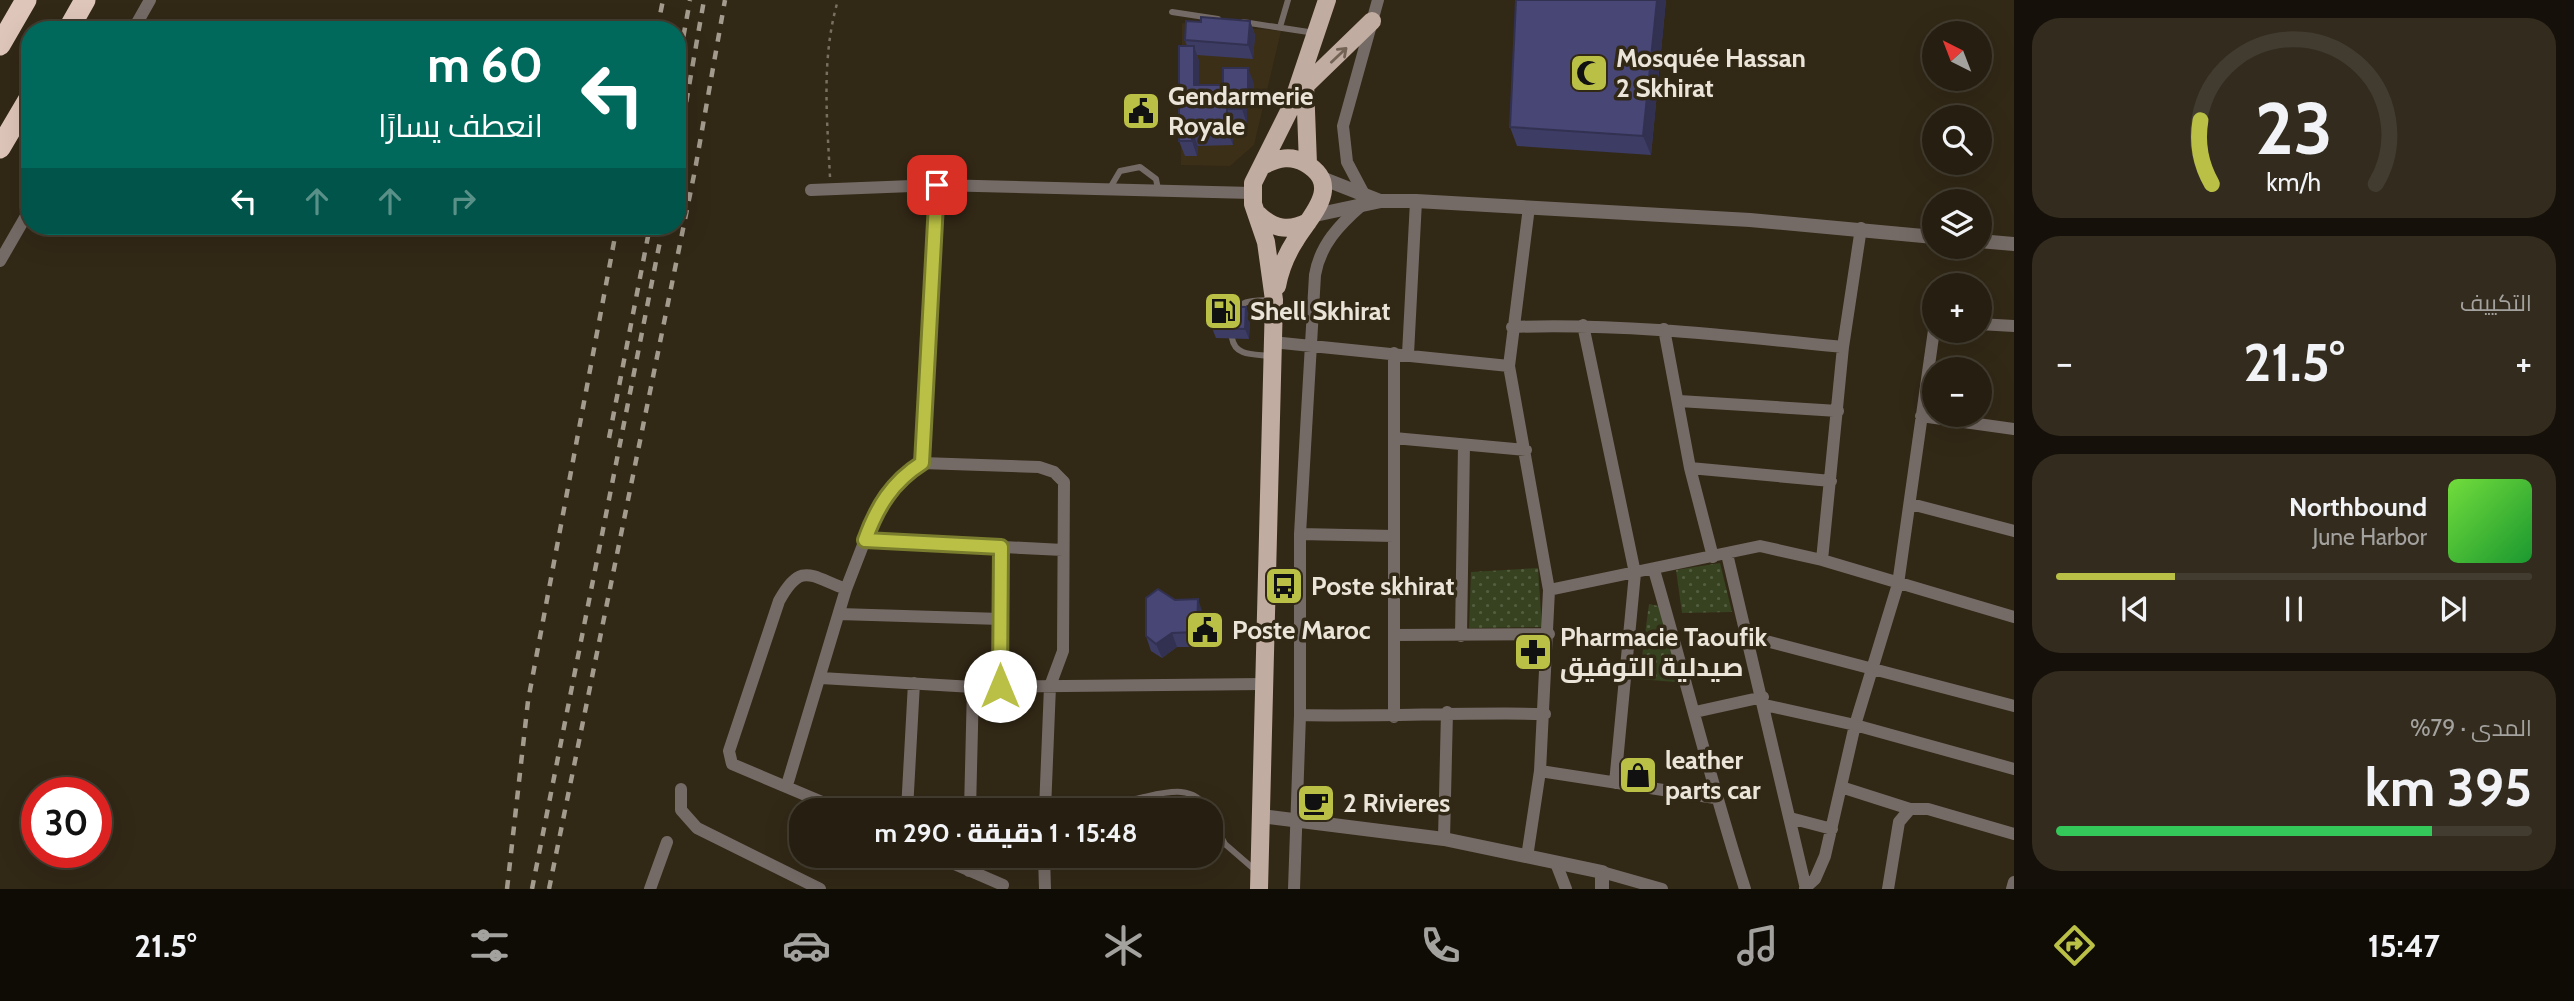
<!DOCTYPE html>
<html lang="ar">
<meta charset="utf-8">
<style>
body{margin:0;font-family:Cabin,Cairo,sans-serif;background:#322b1e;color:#f1f3f6;direction:rtl;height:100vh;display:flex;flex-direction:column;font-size:26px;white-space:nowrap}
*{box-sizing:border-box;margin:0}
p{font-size:23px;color:#a4a29f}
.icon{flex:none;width:38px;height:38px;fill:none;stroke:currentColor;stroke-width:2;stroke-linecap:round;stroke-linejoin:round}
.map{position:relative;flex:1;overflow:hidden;direction:ltr}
.side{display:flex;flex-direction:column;gap:18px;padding:18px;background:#151009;width:560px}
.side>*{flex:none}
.top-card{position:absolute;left:21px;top:21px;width:665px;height:214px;border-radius:28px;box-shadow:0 7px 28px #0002,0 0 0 2px #423c30;direction:rtl;background:#00695c;color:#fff;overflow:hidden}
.needle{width:46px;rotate:318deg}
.buttons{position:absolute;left:1922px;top:21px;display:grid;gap:14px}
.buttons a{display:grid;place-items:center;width:70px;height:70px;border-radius:50%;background:#261e10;box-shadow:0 7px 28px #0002,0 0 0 2px #423c30;font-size:35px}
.speed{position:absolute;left:21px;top:777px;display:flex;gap:14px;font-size:35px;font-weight:700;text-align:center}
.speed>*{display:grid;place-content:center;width:91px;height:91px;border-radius:50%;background:#261e10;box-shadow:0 7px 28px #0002,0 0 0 2px #423c30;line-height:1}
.speed .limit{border:10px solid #d22;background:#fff;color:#111}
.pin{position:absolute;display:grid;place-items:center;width:60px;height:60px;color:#fff;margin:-30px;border-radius:14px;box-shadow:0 4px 10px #0006}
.me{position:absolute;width:77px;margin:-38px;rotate:0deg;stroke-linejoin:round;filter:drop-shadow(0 0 5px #0008)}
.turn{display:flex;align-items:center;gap:24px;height:147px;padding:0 28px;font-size:32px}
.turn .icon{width:91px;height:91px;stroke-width:2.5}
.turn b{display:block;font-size:49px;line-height:60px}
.lanes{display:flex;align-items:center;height:66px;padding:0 28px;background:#0003;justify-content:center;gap:35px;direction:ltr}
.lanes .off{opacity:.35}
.big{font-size:52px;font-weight:800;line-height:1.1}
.side .tile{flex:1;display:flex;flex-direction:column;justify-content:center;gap:10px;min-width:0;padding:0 24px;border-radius:28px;background:#322b1e}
.side .dial{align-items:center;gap:0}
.dial svg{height:182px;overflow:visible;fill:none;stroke:#423c30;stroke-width:7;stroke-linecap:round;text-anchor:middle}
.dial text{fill:#f1f3f6;stroke:none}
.song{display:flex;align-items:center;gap:21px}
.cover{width:84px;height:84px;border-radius:10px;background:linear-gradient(135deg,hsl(100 70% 55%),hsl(130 70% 35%))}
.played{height:7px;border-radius:4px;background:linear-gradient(90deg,#bac045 25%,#423c30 25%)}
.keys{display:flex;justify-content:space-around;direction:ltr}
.heat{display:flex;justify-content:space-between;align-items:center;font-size:38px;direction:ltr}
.charge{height:10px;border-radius:5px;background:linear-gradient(90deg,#34c759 79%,#423c30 0)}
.trip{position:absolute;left:789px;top:798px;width:434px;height:70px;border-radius:28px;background:#261e10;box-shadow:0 7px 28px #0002,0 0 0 2px #423c30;font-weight:800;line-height:70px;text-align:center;direction:rtl}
.tabs{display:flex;height:112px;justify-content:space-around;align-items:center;background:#0f0c06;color:#a4a29f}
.tabs .icon{width:49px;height:49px}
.tabs .current{color:#bac045}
.tabs b{font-size:32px;color:#f1f3f6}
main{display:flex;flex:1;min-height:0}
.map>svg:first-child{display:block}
.built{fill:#3c2f17}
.park{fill:url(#park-dots)}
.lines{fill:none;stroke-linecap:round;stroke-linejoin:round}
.path{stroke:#797061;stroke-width:2.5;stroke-dasharray:3.5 5;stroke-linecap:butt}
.service{stroke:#756b66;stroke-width:6}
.minor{stroke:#756b66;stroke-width:12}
.tertiary{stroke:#756b66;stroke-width:14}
.primary{stroke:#c1aca2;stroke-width:18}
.motorway{stroke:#dfc6ba;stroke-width:21}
.rail{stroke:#a39b8d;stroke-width:4.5;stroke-dasharray:9 9;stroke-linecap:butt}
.wall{fill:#3d3c64}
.shaded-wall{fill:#323151}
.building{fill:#474674;stroke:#323151;stroke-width:2}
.oneway{stroke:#726355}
.route-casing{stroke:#797d2d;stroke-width:18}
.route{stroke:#bac045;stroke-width:12}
.labels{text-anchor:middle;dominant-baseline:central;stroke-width:7;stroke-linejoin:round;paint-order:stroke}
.poi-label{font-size:26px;font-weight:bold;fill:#ebe5d9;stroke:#322816;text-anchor:start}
</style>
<main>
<section class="side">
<div class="tile dial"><svg viewBox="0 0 100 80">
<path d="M14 69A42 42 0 1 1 86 69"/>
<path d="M14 69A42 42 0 0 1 9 41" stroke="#bac045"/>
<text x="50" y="56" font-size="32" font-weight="700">23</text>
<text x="50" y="72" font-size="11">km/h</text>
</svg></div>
<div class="tile"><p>التكييف</p>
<div class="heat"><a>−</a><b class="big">21.5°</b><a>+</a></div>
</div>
<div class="tile">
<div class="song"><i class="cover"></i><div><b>Northbound</b><p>June Harbor</p></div></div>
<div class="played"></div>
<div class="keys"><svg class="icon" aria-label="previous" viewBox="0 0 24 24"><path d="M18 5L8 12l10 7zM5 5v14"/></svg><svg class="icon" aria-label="pause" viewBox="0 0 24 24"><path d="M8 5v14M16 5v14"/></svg><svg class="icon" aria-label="next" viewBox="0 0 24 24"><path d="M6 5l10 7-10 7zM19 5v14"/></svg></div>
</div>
<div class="tile"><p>المدى · 79%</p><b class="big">395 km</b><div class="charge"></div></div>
</section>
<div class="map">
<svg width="2014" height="889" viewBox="0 0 2014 889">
<defs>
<pattern id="park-dots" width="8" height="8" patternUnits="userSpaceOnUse" patternTransform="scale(1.75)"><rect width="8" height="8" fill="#364220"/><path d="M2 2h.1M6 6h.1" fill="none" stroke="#535d40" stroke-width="1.8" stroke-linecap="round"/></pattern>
</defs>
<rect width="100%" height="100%" fill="#322816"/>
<path class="built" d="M1182,23L1281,31L1254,145L1230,166L1181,165Z"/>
<path class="park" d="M1720,563L1732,612L1682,613L1676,570Z
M1538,568L1542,627L1469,628L1471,572Z
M1649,604L1659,606L1687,683L1639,679Z"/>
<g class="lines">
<path class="path" d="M830,177C827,117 821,58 838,0"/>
<path class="service" d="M1172,12L1218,19
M1243,22L1315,33
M1280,27L1288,0
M1110,188L1120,171L1140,167L1156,179L1158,189
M1234,315C1240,298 1256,301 1272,300
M1232,338C1235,357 1255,354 1271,356
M1135,799C1161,794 1192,781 1208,810
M1211,819L1225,844L1255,870"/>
<path class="minor" d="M133,30L150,0
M811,190L937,185L1252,193
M1365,196L1347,162L1343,126L1378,0
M0,261L30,209
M1979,324L2014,326
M1583,325L1635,573L1615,783
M1512,327C1623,323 1732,336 1843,347
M1664,329L1690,468L1713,557
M1272,342L1509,366
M1394,353V717
M1408,354L1416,201
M1679,401L1838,411
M1921,416L2014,429
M1394,438L1526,450
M922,463L1039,467L1054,472L1064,482L1063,651L1050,686L1045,810
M1690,468L1831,481
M1911,504L2014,531
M1300,534L1394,536
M865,540L1063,550
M1727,554L1806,889
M1822,560L1843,347L1861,228
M1654,570C1685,676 1711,784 1745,889
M1549,590L1760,546L1822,560L2014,617
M839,614L1001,619
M1394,635L1549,634
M1461,636L1464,445
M1747,636L2014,706
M821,678L973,687L1263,684
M1001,686V547
M1765,705L1855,725L2014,769
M1695,712L1763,697
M1300,715C1382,717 1463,712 1545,714
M1540,771L1715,798
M787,785L846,589L870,527L887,493L903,475L922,463L937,185
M1841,787L1910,809
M681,789V810L697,828L820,889
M841,810L732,764L729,751L779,601C801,561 810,576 846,589
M907,810L914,683
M970,810L973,687
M1790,818L1832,829
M1444,839L1447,712
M936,856L1003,885
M1044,856L1045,889
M1527,857L1540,771L1549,590L1509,366L1529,207
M1556,863L1566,889
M969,871V856
M1602,872L1662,889
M1805,888L1815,879L1825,856L1855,725L1898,584L1934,330
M650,889L667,842
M1294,889L1300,715V534L1315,275C1320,245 1339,225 1362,205
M1888,889L1899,822L1910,809H1928L2014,834
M2012,889L2014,882"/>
<path class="tertiary" d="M1319,177L1380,201
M1315,215L1381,201H1416L1750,220L1934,237
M1979,241L2014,244
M1261,816L1444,839L1602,872V889"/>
<path class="primary" d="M1305,84L1308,164
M1305,86L1372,21
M1264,165C1278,158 1291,155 1305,163C1345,186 1308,218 1295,241C1286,255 1280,270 1277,286
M1258,214C1273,229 1289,232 1308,222
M1259,889L1274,300L1266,242L1253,204V183L1291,107L1327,0"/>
<path class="motorway" d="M68,30L85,0
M0,45L26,0
M0,148L30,97"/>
<path class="rail" d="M657,30L663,0
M677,72L690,0
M677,155L704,0
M609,438L650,226
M507,889L528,701L617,226
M532,889L663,226
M549,889L695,170L725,0"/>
</g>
<path class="wall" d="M1666,0L1651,155L1517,146L1510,127Z
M1250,21L1255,35L1253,59L1197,55L1199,61V85L1254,83L1253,104H1247V124H1233V145L1198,146L1197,156H1185L1179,141L1187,46L1185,40L1201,22Z
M1250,317L1249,339L1216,338L1212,328Z
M1175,600L1203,614L1202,647H1177L1162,658L1151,651L1146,636Z"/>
<path class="shaded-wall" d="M1657,0H1666L1651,155L1643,136Z
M1250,21L1255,35L1253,59L1248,45Z
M1194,46L1199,61V99L1194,85Z
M1248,68L1254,83L1253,104L1248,89Z
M1242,90L1247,104V124L1242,109Z
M1227,109L1233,124V145L1227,130Z
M1192,131L1198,146L1197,156L1192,141Z
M1246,307L1250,317L1249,339L1245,329Z
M1198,599L1203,614L1202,647L1197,632Z
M1172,633L1177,647L1162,658L1156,644Z"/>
<path class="building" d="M1516,0H1657L1643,136L1510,127Z
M1201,17L1250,21L1248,45L1185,40L1186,21L1201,22Z
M1179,46H1194V85H1223V68H1248V89L1242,90V109H1227V130L1192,131V141H1179Z
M1213,306L1246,307L1245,329L1212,328Z
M1158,589L1175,600L1198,599L1197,632L1172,633L1156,644L1146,636V598Z"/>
<defs><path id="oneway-shaft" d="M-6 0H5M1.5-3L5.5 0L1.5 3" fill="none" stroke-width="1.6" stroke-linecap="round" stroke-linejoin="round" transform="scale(1.75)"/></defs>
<use class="oneway" href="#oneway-shaft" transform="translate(1339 55) rotate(-43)"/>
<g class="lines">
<defs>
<path id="route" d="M937,185L922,463C892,482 877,507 865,540L1001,547L1000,686"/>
</defs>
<use href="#route" class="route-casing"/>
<use href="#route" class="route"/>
</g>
<defs>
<symbol id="mosque-square" viewBox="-11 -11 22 22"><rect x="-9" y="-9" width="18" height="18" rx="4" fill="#bac045" stroke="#322816"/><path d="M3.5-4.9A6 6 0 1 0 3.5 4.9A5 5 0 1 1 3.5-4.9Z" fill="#111"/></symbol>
<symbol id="civic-square" viewBox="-11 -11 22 22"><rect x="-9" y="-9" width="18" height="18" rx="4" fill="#bac045" stroke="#322816"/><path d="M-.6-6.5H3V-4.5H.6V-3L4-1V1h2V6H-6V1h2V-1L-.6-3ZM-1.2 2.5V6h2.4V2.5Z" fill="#111"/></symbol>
<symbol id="fuel-square" viewBox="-11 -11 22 22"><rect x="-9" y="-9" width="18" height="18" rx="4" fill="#bac045" stroke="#322816"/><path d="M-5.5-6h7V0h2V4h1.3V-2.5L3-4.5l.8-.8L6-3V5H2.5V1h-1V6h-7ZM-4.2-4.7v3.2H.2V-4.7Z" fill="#111"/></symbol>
<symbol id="bus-square" viewBox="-11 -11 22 22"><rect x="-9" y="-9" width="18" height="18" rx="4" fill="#bac045" stroke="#322816"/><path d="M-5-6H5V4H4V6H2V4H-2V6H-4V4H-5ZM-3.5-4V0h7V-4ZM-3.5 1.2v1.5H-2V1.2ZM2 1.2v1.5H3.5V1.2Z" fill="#111"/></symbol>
<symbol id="pharmacy-square" viewBox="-11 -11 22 22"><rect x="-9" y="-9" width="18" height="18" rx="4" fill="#bac045" stroke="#322816"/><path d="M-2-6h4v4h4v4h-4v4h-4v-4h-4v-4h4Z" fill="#111"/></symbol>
<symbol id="shop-square" viewBox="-11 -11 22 22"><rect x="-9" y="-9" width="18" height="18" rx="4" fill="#bac045" stroke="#322816"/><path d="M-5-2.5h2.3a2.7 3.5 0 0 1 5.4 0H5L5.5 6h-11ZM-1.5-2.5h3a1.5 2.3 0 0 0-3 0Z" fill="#111"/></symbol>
<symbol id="cafe-square" viewBox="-11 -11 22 22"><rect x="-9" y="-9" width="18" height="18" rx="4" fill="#bac045" stroke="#322816"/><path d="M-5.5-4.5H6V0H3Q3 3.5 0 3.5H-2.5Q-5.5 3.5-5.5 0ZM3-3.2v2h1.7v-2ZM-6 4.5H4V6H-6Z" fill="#111"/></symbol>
</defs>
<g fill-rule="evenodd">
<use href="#mosque-square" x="1567" y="51" width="44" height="44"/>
<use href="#civic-square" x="1119" y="89" width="44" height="44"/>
<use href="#fuel-square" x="1201" y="289" width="44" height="44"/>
<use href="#bus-square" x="1262" y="564" width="44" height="44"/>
<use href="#civic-square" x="1183" y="608" width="44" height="44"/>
<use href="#pharmacy-square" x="1511" y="630" width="44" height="44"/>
<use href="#shop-square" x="1616" y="753" width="44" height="44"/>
<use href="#cafe-square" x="1294" y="781" width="44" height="44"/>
</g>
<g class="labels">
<g class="poi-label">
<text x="1616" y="58">Mosquée Hassan<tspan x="1616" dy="30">2 Skhirat</tspan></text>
<text x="1168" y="96">Gendarmerie<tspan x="1168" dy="30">Royale</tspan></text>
<text x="1250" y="311">Shell Skhirat</text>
<text x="1311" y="586">Poste skhirat</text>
<text x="1232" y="630">Poste Maroc</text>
<text x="1560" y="637">Pharmacie Taoufik<tspan x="1560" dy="30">صيدلية التوفيق</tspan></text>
<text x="1665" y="760">leather<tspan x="1665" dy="30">parts car</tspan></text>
<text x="1343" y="803">2 Rivieres</text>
</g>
</g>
</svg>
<div class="buttons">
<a><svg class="needle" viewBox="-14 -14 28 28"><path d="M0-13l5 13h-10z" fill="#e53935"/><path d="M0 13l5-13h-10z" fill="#a4a29f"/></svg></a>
<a><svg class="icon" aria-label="search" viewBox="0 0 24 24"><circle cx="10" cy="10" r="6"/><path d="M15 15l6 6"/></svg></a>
<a><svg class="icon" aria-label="layers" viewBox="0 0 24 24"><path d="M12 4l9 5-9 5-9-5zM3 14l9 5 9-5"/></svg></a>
<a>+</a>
<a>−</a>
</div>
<div class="speed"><div class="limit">30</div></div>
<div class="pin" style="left:937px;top:185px;background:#d93025"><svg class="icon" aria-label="arrive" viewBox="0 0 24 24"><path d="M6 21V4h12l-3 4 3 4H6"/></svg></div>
<svg class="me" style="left:1000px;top:686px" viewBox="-20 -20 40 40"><circle r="19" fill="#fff"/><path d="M0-13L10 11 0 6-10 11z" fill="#bac045"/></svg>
<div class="trip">15:48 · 1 دقيقة · 290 m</div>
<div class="top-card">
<div class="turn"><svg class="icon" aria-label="left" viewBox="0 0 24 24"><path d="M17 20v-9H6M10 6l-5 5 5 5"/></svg><div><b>60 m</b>انعطف يسارًا</div></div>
<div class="lanes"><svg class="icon" aria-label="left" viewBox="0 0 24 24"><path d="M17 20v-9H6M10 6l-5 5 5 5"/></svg><svg class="icon off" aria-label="ahead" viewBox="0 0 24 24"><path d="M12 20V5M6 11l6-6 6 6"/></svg><svg class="icon off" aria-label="ahead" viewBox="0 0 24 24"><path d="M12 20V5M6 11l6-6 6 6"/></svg><svg class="icon off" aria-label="right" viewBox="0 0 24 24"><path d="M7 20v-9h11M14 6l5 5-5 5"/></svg></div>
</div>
</div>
</main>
<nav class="tabs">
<b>15:47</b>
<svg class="icon current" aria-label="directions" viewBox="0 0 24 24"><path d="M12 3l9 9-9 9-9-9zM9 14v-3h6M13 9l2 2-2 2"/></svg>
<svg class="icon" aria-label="music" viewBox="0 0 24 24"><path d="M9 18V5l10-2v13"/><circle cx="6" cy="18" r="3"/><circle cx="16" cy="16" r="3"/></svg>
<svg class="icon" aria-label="phone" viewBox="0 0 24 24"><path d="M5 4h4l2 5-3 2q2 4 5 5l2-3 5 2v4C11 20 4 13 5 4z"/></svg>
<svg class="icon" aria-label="climate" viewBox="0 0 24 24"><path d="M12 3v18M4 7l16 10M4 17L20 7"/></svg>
<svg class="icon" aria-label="car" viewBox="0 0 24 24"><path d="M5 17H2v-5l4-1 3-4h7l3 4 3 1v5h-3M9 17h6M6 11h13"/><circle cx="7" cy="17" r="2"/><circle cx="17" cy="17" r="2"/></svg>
<svg class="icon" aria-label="filters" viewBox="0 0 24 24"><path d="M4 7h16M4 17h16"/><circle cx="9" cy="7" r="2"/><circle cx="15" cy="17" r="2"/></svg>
<b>21.5°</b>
</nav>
